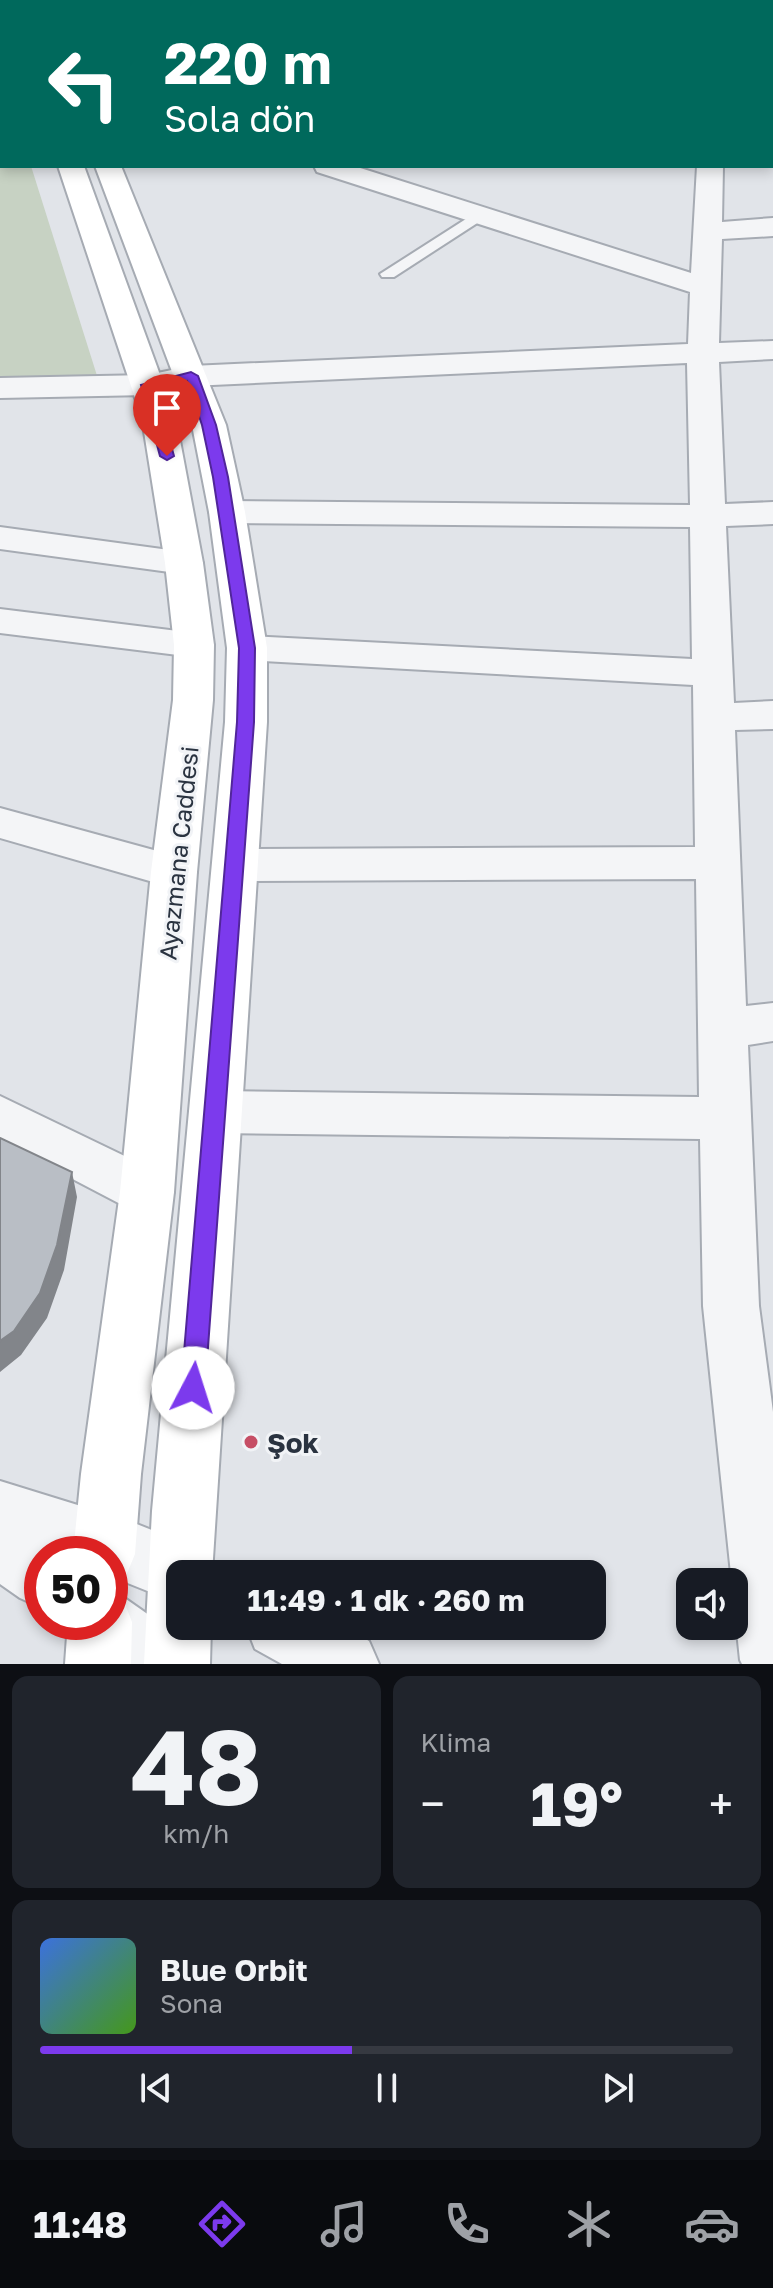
<!DOCTYPE html>
<html lang="tr">
<meta charset="utf-8">
<style>
body{margin:0;font-family:"Golos Text",sans-serif;background:#20242c;color:#f1f3f6;height:100vh;display:flex;flex-direction:column;font-size:30px;white-space:nowrap}
*{box-sizing:border-box;margin:0}
p{font-size:26px;color:#9ea1a6}
.icon{flex:none;width:44px;height:44px;fill:none;stroke:currentColor;stroke-width:2;stroke-linecap:round;stroke-linejoin:round}
.map{position:relative;height:1664px;overflow:hidden}
.side{display:flex;flex-direction:column;gap:12px;padding:12px;background:#0d0f14;flex:1}
.side>*{flex:none}
.hud{position:absolute;left:0px;top:0px;width:774px;height:168px;box-shadow:0 4px 12px #0003;background:#00695c;color:#fff;overflow:hidden}
.tools{position:absolute;left:676px;top:1568px;display:grid;gap:16px}
.tools a{display:grid;place-items:center;width:72px;height:72px;border-radius:16px;background:#171b24;box-shadow:0 4px 12px #0003;font-size:40px}
.speed{position:absolute;left:24px;top:1536px;display:flex;gap:16px;font-size:40px;font-weight:700;text-align:center}
.speed>*{display:grid;place-content:center;width:104px;height:104px;border-radius:50%;background:#171b24;box-shadow:0 4px 12px #0003;line-height:1}
.speed .limit{border:12px solid #d22;background:#fff;color:#111}
.pin{position:absolute;display:grid;place-items:center;width:68px;height:68px;color:#fff;margin:-82px -34px;border-radius:50% 50% 50% 0;rotate:-45deg;box-shadow:0 0 8px #0007}
.pin .icon{rotate:45deg}
.me{position:absolute;width:88px;margin:-44px;rotate:5deg;stroke-linejoin:round;filter:drop-shadow(0 0 6px #0008)}
.turn{display:flex;align-items:center;gap:28px;height:168px;padding:0 32px;font-size:36px}
.turn .icon{width:104px;height:104px;stroke-width:2.5}
.turn b{display:block;font-size:56px;line-height:68px}
.big{font-size:60px;font-weight:700;line-height:1.1}
.side .card{flex:1;display:flex;flex-direction:column;justify-content:center;gap:12px;min-width:0;padding:0 28px;border-radius:16px;background:#20242c}
.side .dial{align-items:center;gap:0}
.dial b{font-size:104px;line-height:1}
.song{display:flex;align-items:center;gap:24px}
.cover{width:96px;height:96px;border-radius:12px;background:linear-gradient(135deg,hsl(220 70% 55%),hsl(100 70% 35%))}
.played{height:8px;border-radius:4px;background:linear-gradient(90deg,#7c3aed 45%,#363941 45%)}
.keys{display:flex;justify-content:space-around;direction:ltr}
.heat{display:flex;justify-content:space-between;align-items:center;font-size:44px;direction:ltr}
.side .tiles{flex:1;display:grid;gap:12px;grid-template-columns:1fr 1fr}
.card:last-child{grid-column:span 2}
.trip{position:absolute;left:166px;top:1560px;width:440px;height:80px;border-radius:16px;background:#171b24;box-shadow:0 4px 12px #0003;font-weight:700;line-height:80px;text-align:center}
.tab-bar{display:flex;height:128px;justify-content:space-around;align-items:center;background:#090b0e;color:#9ea1a6}
.tab-bar .icon{width:56px;height:56px}
.tab-bar .active{color:#7c3aed}
.tab-bar b{font-size:36px;color:#f1f3f6}
.map>svg:first-child{display:block}
.green{fill:#c7d2c3}
.lines{fill:none;stroke-linecap:round;stroke-linejoin:round}
.service-casing{stroke:#a6abb3;stroke-width:4}
.minor-casing{stroke:#a6abb3;stroke-width:4}
.tertiary-casing{stroke:#a6abb3;stroke-width:4}
.secondary-casing{stroke:#a6abb3;stroke-width:4}
.service{fill:#f4f5f7;fill-rule:evenodd}
.minor{fill:#f4f5f7;fill-rule:evenodd}
.tertiary{fill:#f4f5f7;fill-rule:evenodd}
.secondary{fill:#fff;fill-rule:evenodd}
.wall{fill:#9fa3a9}
.shaded-wall{fill:#82858a}
.building{fill:#b9bec5;stroke:#82858a;stroke-width:2}
.route{fill:#7c3aed;stroke:#51269a;stroke-width:2}
.poi-dot{fill:#c64e65;stroke:#f1f3f6;stroke-width:3}
.labels{text-anchor:middle;dominant-baseline:central;stroke-width:6;stroke-linejoin:round;paint-order:stroke}
.street-label{font-size:24px;fill:#2a3340;stroke:#f1f3f6}
.near-poi-label{font-size:28px;font-weight:bold;fill:#2a3340;stroke:#f1f3f6;text-anchor:start}
</style>
<div class="map">
<svg width="773" height="1664" viewBox="0 0 773 1664">
<rect width="100%" height="100%" fill="#e1e4e9"/>
<path class="green" d="M0,152L2,166H31L99,382L113,391L109,398L0,384Z"/>
<g class="lines">
<defs>
<path id="service" d="M480,210L488,215L485,218L394,277H382L380,274Z"/>
<path id="minor" d="M173,0H201L202,2H174Z
M538,0H567L568,2H539Z
M691,0H713L714,2H692Z
M0,32H2V46H0Z
M772,72H773V86H772Z
M0,133H2V149H0Z
M314,166H354L691,273L697,166H723L722,222L773,218V236L722,239L719,343L773,341V359L719,362L725,504L773,502V524L726,526L734,703L773,701V729L735,730L746,1006L773,1003V1041L748,1045L759,1306L773,1412V1664H742L740,1660L703,1306L700,1139L215,1133L197,1127L189,1112L197,1097L215,1091L699,1097L696,879L235,881L219,876L213,865L219,854L235,849L695,847L693,685L247,660L233,657L227,648L233,639L247,636L692,659L690,527L227,523L214,520L209,512L214,504L227,501L690,505L687,363L191,386L148,395L0,398V378L148,375L191,366L688,344L690,292L317,172Z
M0,527L184,552L197,555L203,563L197,571L184,574L0,549Z
M0,609L194,633L208,636L214,645L208,654L194,657L0,633Z
M0,808L190,860L197,872L190,884L174,888L0,838Z
M0,1096L166,1176L174,1192L166,1208L147,1215L128,1208L0,1141Z
M0,1481L126,1520L135,1542L126,1564L110,1571V1554H42V1608L20,1598L0,1584Z"/>
<path id="tertiary" d="M104,1511L207,1552L217,1574H180V1604L110,1576V1554H78L73,1542L82,1520Z
M110,1593L126,1599L186,1641L196,1664H107L80,1645L71,1622H110Z
M246,1626H342L369,1641L379,1664H282L255,1649Z"/>
<path id="secondary" d="M31,0H53L54,2H32Z
M58,166H84L176,419L203,563L214,645L213,700L197,872L174,1192L141,1474L135,1554L126,1576L110,1583V1554H73L81,1474L120,1192L151,872L173,700L174,645L165,563L142,419Z
M95,166H121L226,425L245,512L267,648V722L212,1574H180V1626H211L210,1664H144L152,1511L225,722L227,648L209,512L192,425Z
M110,1594L123,1599L132,1622L131,1664H65L68,1622H110Z"/>
</defs>
<use href="#service" class="service-casing"/>
<use href="#minor" class="minor-casing"/>
<use href="#tertiary" class="tertiary-casing"/>
<use href="#secondary" class="secondary-casing"/>
<use href="#service" class="service"/>
<use href="#minor" class="minor"/>
<use href="#tertiary" class="tertiary"/>
<use href="#secondary" class="secondary"/>
</g>
<path class="wall" d="M305,0H352L350,2H306Z"/>
<path class="shaded-wall" d="M340,0H352L350,2H340Z
M72,1172L77,1197L64,1270L47,1318L21,1355L0,1372V1341Z"/>
<path class="building" d="M0,1138L72,1172L57,1245L40,1293L14,1331L0,1341Z"/>
<path class="route" d="M191,372L198,376L216,425L228,477L255,648L254,722L205,1388L201,1396L193,1399L184,1396L181,1388L237,722L239,648L213,477L202,425L187,381L155,388L174,456L167,460L160,456L141,385Z"/>
<circle class="poi-dot" cx="251" cy="1442" r="8"/>
<g class="labels">
<g class="street-label">
<text transform="translate(178 853) rotate(-84)">Ayazmana Caddesi</text>
</g>
<g class="near-poi-label">
<text x="267" y="1442">Şok</text>
</g>
</g>
</svg>
<div class="tools">
<a><svg class="icon" aria-label="sound" viewBox="0 0 24 24"><path d="M4 9h4l5-4v14l-5-4H4zM17 9q2 3 0 6"/></svg></a>
</div>
<div class="speed"><div class="limit">50</div></div>
<div class="pin" style="left:167px;top:456px;background:#d93025"><svg class="icon" aria-label="arrive" viewBox="0 0 24 24"><path d="M6 21V4h12l-3 4 3 4H6"/></svg></div>
<svg class="me" style="left:193px;top:1388px" viewBox="-20 -20 40 40"><circle r="19" fill="#fff"/><path d="M0-13L10 11 0 6-10 11z" fill="#7c3aed"/></svg>
<div class="trip">11:49 · 1 dk · 260 m</div>
<div class="hud">
<div class="turn"><svg class="icon" aria-label="left" viewBox="0 0 24 24"><path d="M17 20v-9H6M10 6l-5 5 5 5"/></svg><div><b>220 m</b>Sola dön</div></div>
</div>
</div>
<section class="side">
<div class="tiles">
<div class="card dial"><b>48</b><p>km/h</p></div>
<div class="card"><p>Klima</p>
<div class="heat"><a>−</a><b class="big">19°</b><a>+</a></div>
</div>
<div class="card">
<div class="song"><i class="cover"></i><div><b>Blue Orbit</b><p>Sona</p></div></div>
<div class="played"></div>
<div class="keys"><svg class="icon" aria-label="previous" viewBox="0 0 24 24"><path d="M18 5L8 12l10 7zM5 5v14"/></svg><svg class="icon" aria-label="pause" viewBox="0 0 24 24"><path d="M8 5v14M16 5v14"/></svg><svg class="icon" aria-label="next" viewBox="0 0 24 24"><path d="M6 5l10 7-10 7zM19 5v14"/></svg></div>
</div>
</div>
</section>
<nav class="tab-bar">
<b>11:48</b>
<svg class="icon active" aria-label="directions" viewBox="0 0 24 24"><path d="M12 3l9 9-9 9-9-9zM9 14v-3h6M13 9l2 2-2 2"/></svg>
<svg class="icon" aria-label="music" viewBox="0 0 24 24"><path d="M9 18V5l10-2v13"/><circle cx="6" cy="18" r="3"/><circle cx="16" cy="16" r="3"/></svg>
<svg class="icon" aria-label="phone" viewBox="0 0 24 24"><path d="M5 4h4l2 5-3 2q2 4 5 5l2-3 5 2v4C11 20 4 13 5 4z"/></svg>
<svg class="icon" aria-label="climate" viewBox="0 0 24 24"><path d="M12 3v18M4 7l16 10M4 17L20 7"/></svg>
<svg class="icon" aria-label="car" viewBox="0 0 24 24"><path d="M5 17H2v-5l4-1 3-4h7l3 4 3 1v5h-3M9 17h6M6 11h13"/><circle cx="7" cy="17" r="2"/><circle cx="17" cy="17" r="2"/></svg>
</nav>
